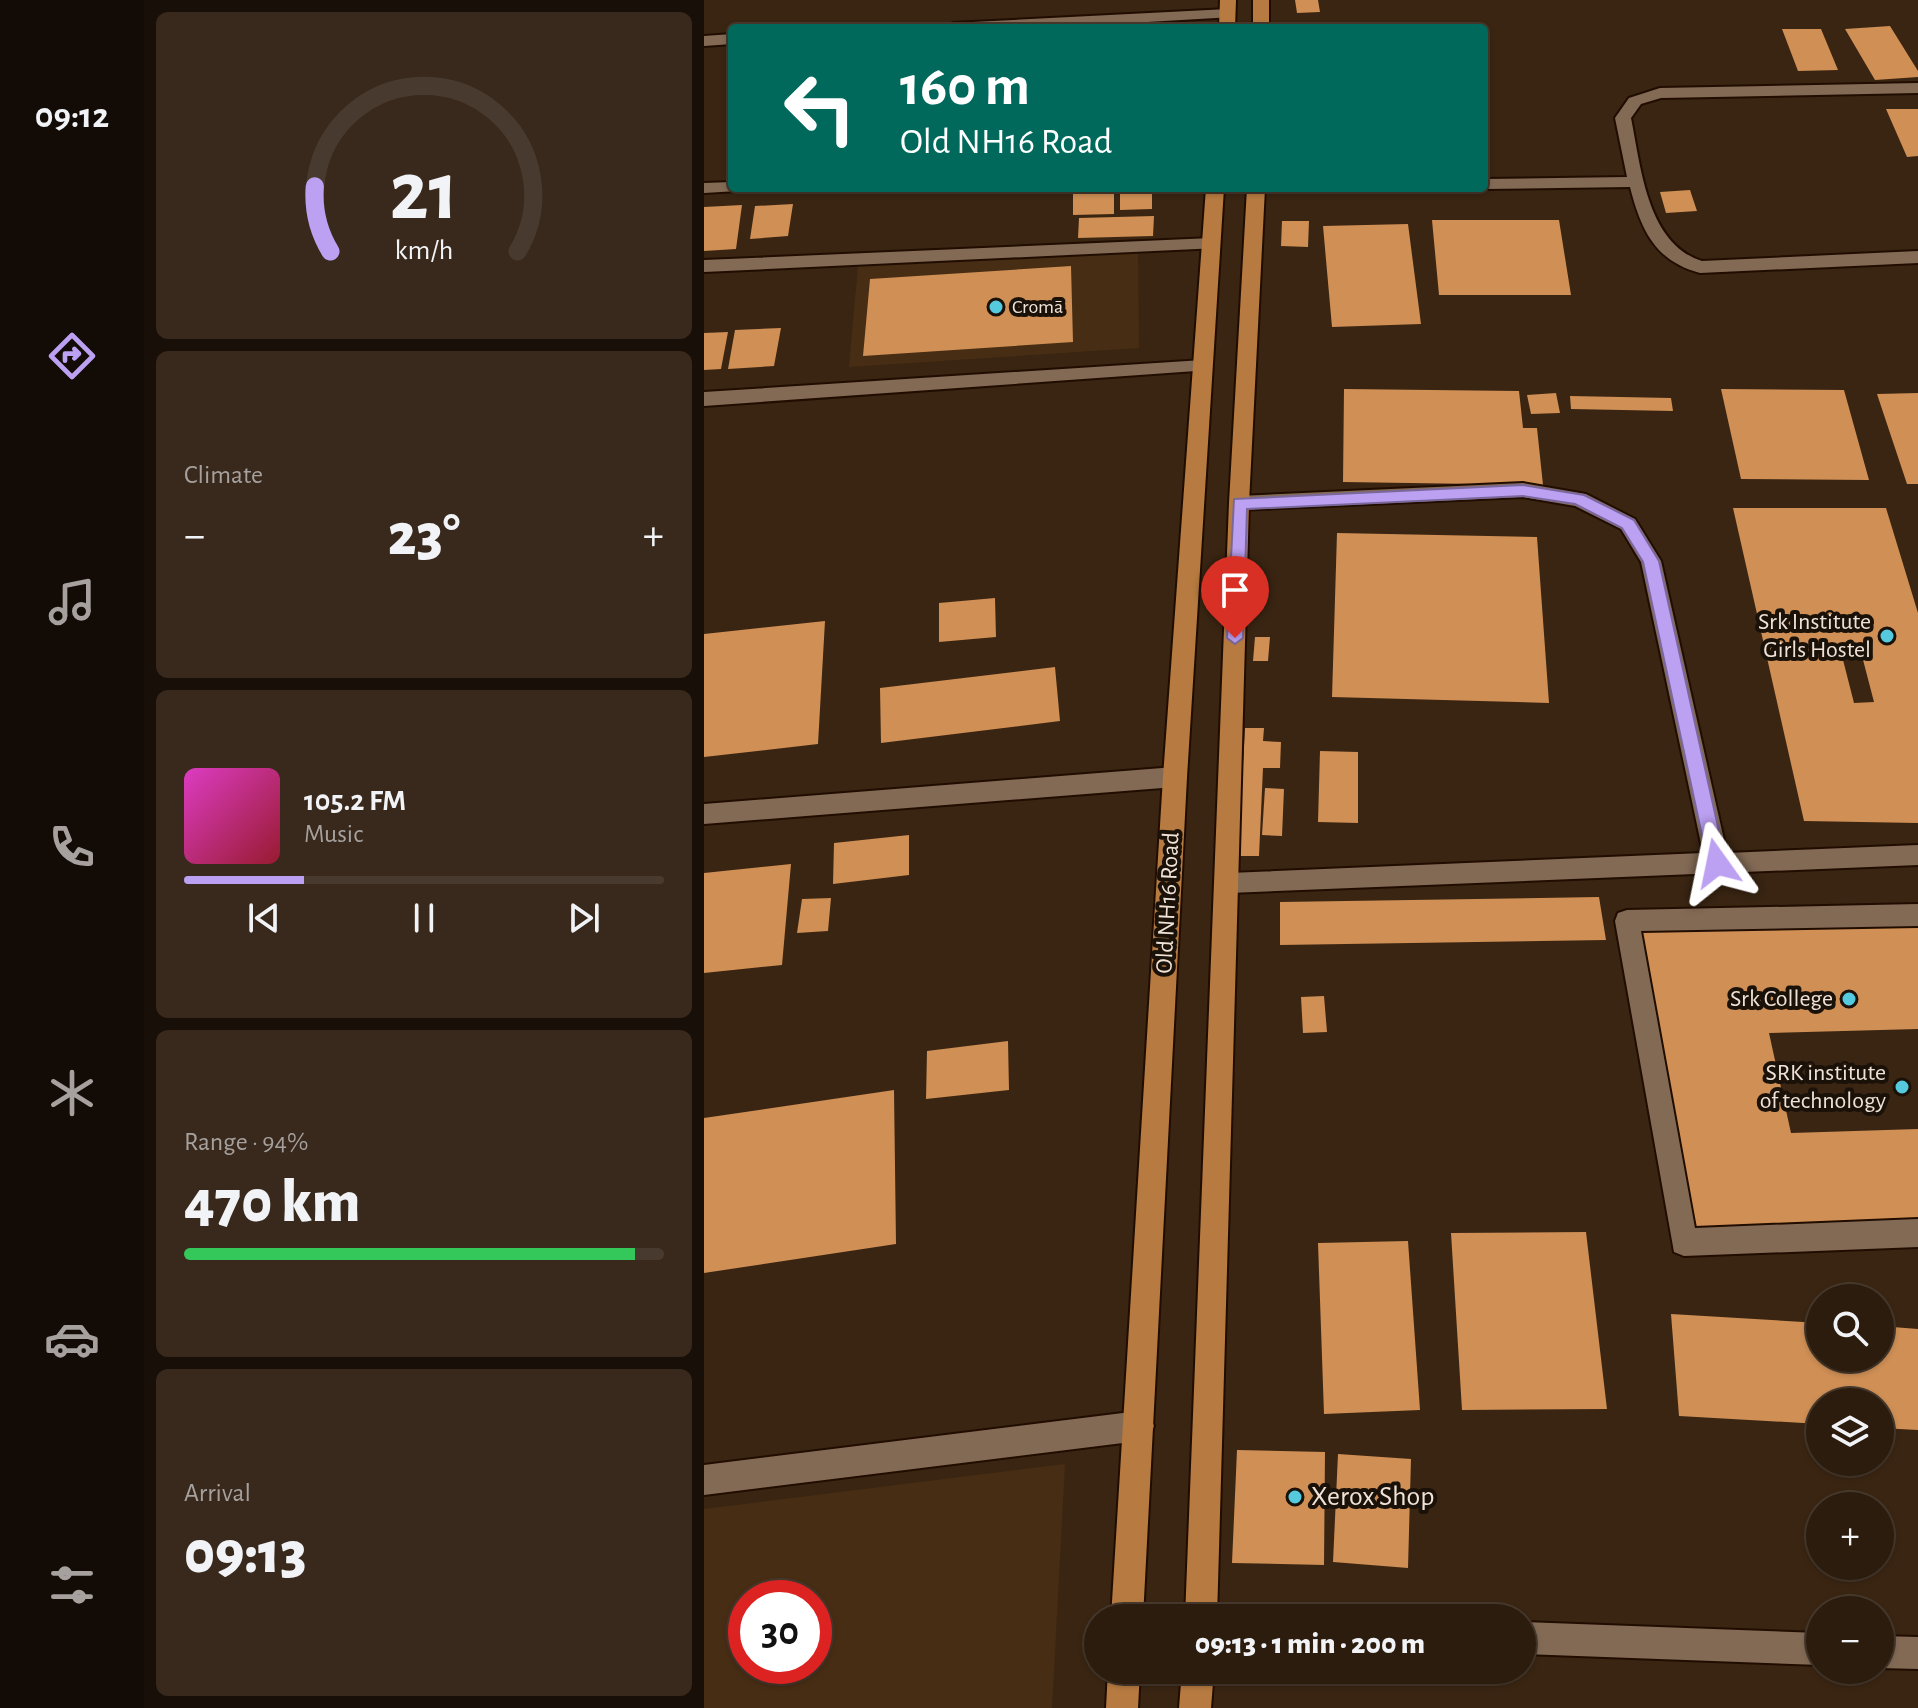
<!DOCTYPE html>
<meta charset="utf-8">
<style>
body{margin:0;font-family:"Alegreya Sans",sans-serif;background:#38291c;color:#f1f3f6;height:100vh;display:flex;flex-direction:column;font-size:30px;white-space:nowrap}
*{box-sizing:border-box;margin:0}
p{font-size:26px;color:#a6a19e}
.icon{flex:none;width:44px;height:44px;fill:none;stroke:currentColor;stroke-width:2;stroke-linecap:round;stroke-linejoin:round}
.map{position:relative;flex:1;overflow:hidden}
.sheet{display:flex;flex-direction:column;gap:12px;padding:12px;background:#180f08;width:560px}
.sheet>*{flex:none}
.top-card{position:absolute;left:24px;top:24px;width:760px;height:168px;border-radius:8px;box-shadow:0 2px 6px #0004,0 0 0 2px #483a2e;background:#00695c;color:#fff;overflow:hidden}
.fabs{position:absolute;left:1102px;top:1284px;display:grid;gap:16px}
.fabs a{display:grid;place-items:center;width:88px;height:88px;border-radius:50%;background:#2c1c0e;box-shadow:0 2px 6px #0004,0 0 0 2px #483a2e;font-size:40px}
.speed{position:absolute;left:24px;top:1580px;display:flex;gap:16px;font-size:40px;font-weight:700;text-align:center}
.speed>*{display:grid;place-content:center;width:104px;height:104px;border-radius:50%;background:#2c1c0e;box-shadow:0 2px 6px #0004,0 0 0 2px #483a2e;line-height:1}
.speed .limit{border:12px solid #d22;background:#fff;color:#111}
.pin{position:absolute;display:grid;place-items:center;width:68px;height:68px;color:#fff;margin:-82px -34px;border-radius:50% 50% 50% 0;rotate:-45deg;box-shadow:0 0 8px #0007}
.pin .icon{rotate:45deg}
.me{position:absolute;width:88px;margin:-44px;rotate:348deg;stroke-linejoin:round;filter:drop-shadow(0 0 6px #0008)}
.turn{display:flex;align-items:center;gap:28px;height:168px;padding:0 40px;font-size:36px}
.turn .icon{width:104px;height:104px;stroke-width:2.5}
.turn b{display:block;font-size:56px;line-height:68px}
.big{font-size:60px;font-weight:800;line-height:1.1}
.sheet .card{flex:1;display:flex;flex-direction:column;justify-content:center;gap:12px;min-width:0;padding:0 28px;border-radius:12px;background:#38291c}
.sheet .dial{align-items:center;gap:0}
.dial svg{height:208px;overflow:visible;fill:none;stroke:#483a2e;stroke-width:7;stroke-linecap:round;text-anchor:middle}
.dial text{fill:#f1f3f6;stroke:none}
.song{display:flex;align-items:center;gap:24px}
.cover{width:96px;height:96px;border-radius:12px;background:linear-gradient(135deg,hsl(310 70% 55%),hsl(350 70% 35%))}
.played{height:8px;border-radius:4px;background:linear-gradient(90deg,#bca0f2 25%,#483a2e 25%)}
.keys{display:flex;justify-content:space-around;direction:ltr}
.heat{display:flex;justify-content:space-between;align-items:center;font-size:44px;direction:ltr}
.charge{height:12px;border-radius:6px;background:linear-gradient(90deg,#34c759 94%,#483a2e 0)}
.trip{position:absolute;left:380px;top:1604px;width:452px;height:80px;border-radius:40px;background:#2c1c0e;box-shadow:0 2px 6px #0004,0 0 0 2px #483a2e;font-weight:800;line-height:80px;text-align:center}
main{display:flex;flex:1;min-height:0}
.dock{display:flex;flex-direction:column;width:144px;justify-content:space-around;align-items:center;background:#120b06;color:#a6a19e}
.dock .icon{width:56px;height:56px}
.dock .active{color:#bca0f2}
.dock b{font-size:36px;color:#f1f3f6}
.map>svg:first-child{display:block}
.built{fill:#472d14;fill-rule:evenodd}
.building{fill:#cf8f55;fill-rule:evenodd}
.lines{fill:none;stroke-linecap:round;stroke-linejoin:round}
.minor-casing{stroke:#210d00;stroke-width:4}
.major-casing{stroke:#210d00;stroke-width:4}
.minor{fill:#836a55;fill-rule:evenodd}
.major{fill:#b77b41;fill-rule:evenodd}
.route{fill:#bca0f2;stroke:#7a689d;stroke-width:2}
.poi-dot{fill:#55cadf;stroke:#1a1109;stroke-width:3}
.labels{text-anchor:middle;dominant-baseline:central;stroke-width:8;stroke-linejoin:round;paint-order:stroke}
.far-poi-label{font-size:20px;fill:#f0e2d6;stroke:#1a1109;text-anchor:start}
.poi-label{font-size:24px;fill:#f0e2d6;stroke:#1a1109;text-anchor:end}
.street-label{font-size:24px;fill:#f0e2d6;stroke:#1a1109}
.near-poi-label{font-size:28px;fill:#f0e2d6;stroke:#1a1109;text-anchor:start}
</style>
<main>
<nav class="dock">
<b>09:12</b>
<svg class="icon active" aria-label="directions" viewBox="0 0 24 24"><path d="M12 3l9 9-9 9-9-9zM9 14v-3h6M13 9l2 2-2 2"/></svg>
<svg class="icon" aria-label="music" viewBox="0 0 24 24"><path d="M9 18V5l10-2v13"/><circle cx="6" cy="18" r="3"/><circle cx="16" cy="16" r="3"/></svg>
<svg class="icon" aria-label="phone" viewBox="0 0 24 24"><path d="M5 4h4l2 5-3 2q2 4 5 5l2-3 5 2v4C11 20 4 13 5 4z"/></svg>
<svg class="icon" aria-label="climate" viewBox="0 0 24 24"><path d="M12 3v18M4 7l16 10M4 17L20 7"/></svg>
<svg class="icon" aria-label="car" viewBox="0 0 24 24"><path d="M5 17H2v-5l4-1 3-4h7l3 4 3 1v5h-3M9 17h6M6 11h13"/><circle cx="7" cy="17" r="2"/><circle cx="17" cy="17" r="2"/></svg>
<svg class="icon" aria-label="filters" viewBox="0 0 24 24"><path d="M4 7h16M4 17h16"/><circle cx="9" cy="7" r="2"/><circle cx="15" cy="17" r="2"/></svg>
</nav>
<section class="sheet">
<div class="card dial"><svg viewBox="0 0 100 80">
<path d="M14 69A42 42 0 1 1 86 69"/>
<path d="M14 69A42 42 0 0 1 8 44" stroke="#bca0f2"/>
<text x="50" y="56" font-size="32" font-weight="700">21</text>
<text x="50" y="72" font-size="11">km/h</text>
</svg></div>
<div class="card"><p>Climate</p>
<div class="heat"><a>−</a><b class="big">23°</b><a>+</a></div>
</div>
<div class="card">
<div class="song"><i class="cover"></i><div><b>105.2 FM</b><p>Music</p></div></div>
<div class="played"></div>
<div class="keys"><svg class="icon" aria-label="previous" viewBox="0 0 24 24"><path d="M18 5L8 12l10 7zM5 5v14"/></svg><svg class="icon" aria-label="pause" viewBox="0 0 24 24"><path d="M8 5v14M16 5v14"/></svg><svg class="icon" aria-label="next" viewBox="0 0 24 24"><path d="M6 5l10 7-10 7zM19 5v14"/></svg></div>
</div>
<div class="card"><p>Range · 94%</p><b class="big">470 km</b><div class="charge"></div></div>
<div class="card"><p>Arrival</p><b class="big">09:13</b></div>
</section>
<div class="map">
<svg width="1214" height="1708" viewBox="0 0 1214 1708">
<rect width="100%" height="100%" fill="#3a2512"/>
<path class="built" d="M434,253L435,348L145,367L154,265Z
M361,1464L348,1708H0V1509ZM42,1598H110V1666H42Z"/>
<path class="building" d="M591,0H614L616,12L593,13Z
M1186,26L1214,71V77L1171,80L1141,29Z
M1078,29H1117L1134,70L1094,71Z
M1182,109H1214V156L1203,157Z
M410,188V214L369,215V189Z
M416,188H448V209L416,210Z
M986,190L993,211L962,213L956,192Z
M89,204L84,236L46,239L51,206Z
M38,205L32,249L0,251V207Z
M450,216L449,236L374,238L375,218Z
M728,220H855L867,295H735Z
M578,221H605L604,247L577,246Z
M704,224L717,324L628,327L619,226Z
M367,266L369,342L159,356L166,279Z
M77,328L70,366L24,369L31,330Z
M24,332L17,369L0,370V333Z
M640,389L815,391L819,428H833L839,485L639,482Z
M1017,389L1140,390L1165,480L1037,479Z
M852,393L856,413L827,414L823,395Z
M1214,393V484H1203L1173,394Z
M866,396L967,398L969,411L867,409Z
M1029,508H1182L1214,613V823L1100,821ZM1138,656H1158L1170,702L1150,703Z
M633,533L833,537L845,703L628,697Z
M291,598L292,637L235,642V603Z
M121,621L114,744L0,757V634Z
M551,637H566L564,661H549Z
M351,667L356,721L177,743L176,688Z
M541,728H560L559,741L577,742L576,768H559L555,856H534Z
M616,751L654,752V823L614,822Z
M561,788L580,789L578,836L558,835Z
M205,835V875L129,884L130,843Z
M87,864L78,965L0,973V873Z
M895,897L902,940L576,945V902Z
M127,898L124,931L93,933L98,899Z
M1214,915V1029L1065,1033L1087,1133L1214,1129V1233L980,1242L923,921Z
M620,996L623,1032L599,1033L597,997Z
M304,1041L305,1090L222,1099L223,1051Z
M190,1090L192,1244L0,1273V1118Z
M882,1232L903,1409L758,1410L747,1233Z
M704,1241L716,1410L620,1414L614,1243Z
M967,1314L1116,1323V1358H1176V1326L1214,1329V1430L1176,1428V1402H1116V1424L975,1416Z
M533,1450L621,1452L620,1565L528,1563Z
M634,1454L707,1459L704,1568L629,1562Z"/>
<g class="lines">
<defs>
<path id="minor" d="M524,9L529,11V17L340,28H241L249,23Z
M28,34V44L0,46V36Z
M1214,83V93L957,98L937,104L927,118C937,167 943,244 998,261L1214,251V263L996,273C951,261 937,230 926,187L780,189L775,188H780V179L923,177L911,118L925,98L956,88Z
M28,182V188H36L34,191L0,193V183Z
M508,238L514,240V248L0,272V260Z
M499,360L508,366L506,370L0,406V392Z
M819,483L882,494L931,519L957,561L1023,853L1214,845V865L525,893L516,890L513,883L516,876L525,873L999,853L937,562L917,529L871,506L819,497L535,510L525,503L535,496Z
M471,767L479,770L483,777L479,784L471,787L0,824V804Z
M1214,904V926L937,931L991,1228L1214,1219V1247L980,1256L970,1252L911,921L914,913L923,910Z
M435,1411L446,1415L450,1426L446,1437L435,1441L0,1495V1465Z
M818,1622L1116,1633V1665L818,1654Z
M1176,1636L1214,1637V1669L1176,1668Z"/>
<path id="major" d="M516,0H532L531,28H515Z
M549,0H565V28H549Z
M502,188H520L483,777L439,1618H407L459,777Z
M543,188H561L545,503L513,1618H481L525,503Z
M404,1670H436L434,1708H402Z
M478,1670H510L507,1708H475Z"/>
</defs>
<use href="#minor" class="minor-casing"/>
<use href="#major" class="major-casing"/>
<use href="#minor" class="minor"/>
<use href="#major" class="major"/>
</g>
<path class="route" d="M819,485L880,495L930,520L955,561L1022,863L1020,868H1007L1004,863L939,562L918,528L871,504L819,496L543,509L539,638L531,644L523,638L530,499Z"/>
<g class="poi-dot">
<circle cx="292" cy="307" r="8"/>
<circle cx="1183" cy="636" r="8"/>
<circle cx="1145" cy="999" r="8"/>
<circle cx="1198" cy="1087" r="8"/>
<circle cx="591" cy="1497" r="8"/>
</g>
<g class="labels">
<g class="far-poi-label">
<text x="308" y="307">Cromā</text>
</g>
<g class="poi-label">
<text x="1167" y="622">Srk Institute<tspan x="1167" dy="28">Girls Hostel</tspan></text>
<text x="1129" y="999">Srk College</text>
<text x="1182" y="1073">SRK institute<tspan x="1182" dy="28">of technology</tspan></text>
</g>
<g class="street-label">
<text transform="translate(464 903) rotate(-87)">Old NH16 Road</text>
</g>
<g class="near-poi-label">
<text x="607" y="1497">Xerox Shop</text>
</g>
</g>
</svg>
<div class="fabs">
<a><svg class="icon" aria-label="search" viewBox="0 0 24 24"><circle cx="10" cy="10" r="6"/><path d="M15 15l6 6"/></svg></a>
<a><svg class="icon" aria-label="layers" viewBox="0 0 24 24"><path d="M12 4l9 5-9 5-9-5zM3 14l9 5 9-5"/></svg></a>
<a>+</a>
<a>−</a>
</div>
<div class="speed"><div class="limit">30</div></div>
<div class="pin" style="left:531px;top:638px;background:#d93025"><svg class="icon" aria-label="arrive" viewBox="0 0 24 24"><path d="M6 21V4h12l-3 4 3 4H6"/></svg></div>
<svg class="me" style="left:1013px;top:863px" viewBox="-20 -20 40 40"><path d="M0-17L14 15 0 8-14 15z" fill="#bca0f2" stroke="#fff" stroke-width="4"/></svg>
<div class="trip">09:13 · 1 min · 200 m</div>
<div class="top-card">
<div class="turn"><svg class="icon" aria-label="left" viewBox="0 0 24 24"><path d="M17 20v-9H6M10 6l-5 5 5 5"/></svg><div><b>160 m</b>Old NH16 Road</div></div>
</div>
</div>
</main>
